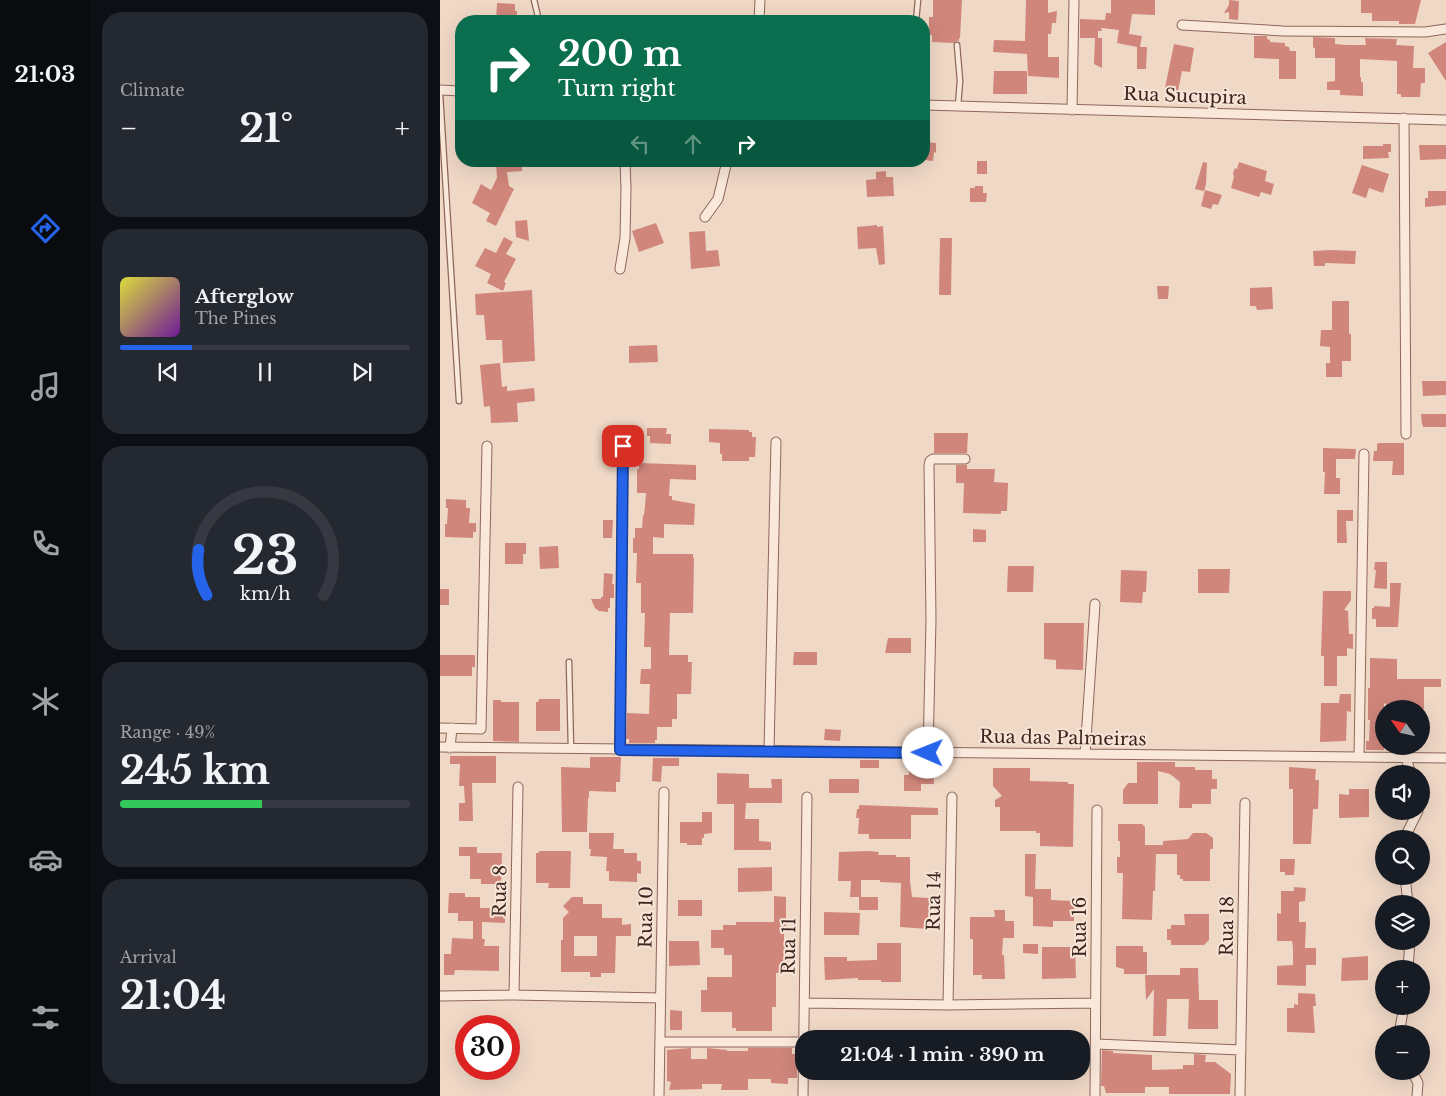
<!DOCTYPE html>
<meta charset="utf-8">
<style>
body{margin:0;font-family:"Libre Baskerville",serif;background:#242831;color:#f1f3f6;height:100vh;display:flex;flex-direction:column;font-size:19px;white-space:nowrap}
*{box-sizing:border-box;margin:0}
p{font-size:16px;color:#9ea1a6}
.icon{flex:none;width:28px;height:28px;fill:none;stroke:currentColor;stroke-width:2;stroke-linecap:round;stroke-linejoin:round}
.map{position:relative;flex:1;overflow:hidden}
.details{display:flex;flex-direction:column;gap:12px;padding:12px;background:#0d0f14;width:350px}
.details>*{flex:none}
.banner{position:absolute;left:15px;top:15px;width:475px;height:152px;border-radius:20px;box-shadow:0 5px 20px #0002;background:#0b6e4f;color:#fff;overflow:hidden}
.needle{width:32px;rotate:304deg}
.controls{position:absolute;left:935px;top:700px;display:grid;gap:10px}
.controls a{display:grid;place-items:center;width:55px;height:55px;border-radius:50%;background:#171b24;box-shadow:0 5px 20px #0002;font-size:25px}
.speed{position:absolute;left:15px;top:1015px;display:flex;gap:10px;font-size:25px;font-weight:700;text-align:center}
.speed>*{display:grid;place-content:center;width:65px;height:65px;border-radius:50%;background:#171b24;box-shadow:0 5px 20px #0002;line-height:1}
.speed .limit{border:8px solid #d22;background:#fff;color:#111}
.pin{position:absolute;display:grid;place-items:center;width:42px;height:42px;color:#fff;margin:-21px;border-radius:10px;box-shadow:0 2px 8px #0006}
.me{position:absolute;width:55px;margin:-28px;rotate:271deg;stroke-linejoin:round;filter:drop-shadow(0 0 4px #0008)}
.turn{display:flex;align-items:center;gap:18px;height:105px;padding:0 20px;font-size:22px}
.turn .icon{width:65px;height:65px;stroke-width:2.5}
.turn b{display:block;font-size:35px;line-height:42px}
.lanes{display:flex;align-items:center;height:48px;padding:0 20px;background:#0003;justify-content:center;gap:25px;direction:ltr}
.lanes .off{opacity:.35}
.big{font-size:38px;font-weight:800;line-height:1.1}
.details .card{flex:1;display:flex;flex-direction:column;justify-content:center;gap:8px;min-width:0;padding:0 18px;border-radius:20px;background:#242831}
.details .dial{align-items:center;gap:0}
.dial svg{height:130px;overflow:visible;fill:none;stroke:#363941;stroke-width:7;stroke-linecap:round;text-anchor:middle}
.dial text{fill:#f1f3f6;stroke:none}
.song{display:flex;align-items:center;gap:15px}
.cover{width:60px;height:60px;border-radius:8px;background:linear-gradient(135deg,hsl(60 70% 55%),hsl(280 70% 35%))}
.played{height:5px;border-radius:2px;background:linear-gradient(90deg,#2563eb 25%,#363941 25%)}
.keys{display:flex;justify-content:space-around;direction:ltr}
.heat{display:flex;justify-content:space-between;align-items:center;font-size:28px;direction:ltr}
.charge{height:8px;border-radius:4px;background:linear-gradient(90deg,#34c759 49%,#363941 0)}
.trip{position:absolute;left:355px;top:1030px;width:295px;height:50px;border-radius:20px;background:#171b24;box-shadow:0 5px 20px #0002;font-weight:800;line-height:50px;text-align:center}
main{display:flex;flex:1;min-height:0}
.tab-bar{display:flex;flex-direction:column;width:90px;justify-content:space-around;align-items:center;background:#090b0e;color:#9ea1a6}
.tab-bar .icon{width:35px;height:35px}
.tab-bar .current{color:#2563eb}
.tab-bar b{font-size:22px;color:#f1f3f6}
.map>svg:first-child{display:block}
.building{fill:#d0867b;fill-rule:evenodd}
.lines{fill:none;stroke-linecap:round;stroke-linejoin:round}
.service-casing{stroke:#8d675b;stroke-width:7}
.minor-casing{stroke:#8d675b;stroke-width:11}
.service{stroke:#fae8da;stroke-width:4.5}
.minor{stroke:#fae8da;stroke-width:9}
.route-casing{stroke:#184099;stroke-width:12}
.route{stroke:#2563eb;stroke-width:9}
.labels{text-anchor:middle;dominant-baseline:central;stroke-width:4;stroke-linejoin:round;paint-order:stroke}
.street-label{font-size:18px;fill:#3d251f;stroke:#f7e4d6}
</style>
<main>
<nav class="tab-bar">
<b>21:03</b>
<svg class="icon current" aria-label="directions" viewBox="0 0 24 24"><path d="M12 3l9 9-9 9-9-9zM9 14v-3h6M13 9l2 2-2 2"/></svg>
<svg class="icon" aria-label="music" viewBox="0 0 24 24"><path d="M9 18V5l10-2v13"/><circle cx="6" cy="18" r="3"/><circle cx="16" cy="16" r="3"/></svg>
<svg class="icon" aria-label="phone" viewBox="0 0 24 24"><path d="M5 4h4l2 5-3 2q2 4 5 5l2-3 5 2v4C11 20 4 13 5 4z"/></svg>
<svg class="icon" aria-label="climate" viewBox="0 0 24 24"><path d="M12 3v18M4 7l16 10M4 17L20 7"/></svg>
<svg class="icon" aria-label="car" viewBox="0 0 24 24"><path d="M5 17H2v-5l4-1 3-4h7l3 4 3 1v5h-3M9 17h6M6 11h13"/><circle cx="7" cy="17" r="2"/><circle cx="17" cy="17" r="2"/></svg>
<svg class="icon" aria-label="filters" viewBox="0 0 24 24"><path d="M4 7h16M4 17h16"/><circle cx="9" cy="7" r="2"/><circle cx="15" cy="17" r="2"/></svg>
</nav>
<section class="details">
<div class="card"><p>Climate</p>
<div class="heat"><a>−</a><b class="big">21°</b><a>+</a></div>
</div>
<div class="card">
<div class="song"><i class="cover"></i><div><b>Afterglow</b><p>The Pines</p></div></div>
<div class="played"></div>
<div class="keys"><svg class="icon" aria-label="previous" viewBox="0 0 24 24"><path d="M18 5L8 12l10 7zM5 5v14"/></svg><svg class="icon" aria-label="pause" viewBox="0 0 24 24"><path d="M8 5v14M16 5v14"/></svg><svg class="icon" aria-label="next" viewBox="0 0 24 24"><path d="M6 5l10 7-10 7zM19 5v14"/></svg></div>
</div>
<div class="card dial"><svg viewBox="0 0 100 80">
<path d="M14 69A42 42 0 1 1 86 69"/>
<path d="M14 69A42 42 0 0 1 9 41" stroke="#2563eb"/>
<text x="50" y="56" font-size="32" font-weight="700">23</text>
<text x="50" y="72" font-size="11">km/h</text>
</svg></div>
<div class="card"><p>Range · 49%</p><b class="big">245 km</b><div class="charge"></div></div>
<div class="card"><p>Arrival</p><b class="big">21:04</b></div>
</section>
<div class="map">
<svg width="1006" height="1096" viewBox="0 0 1006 1096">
<rect width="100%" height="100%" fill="#f0d8c6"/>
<path class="building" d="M493,0H522L520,38H519V41H516L514,43L492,42V35H489V17H493Z
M586,0H608V13L617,11L616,23H612L611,34H608V57H619V78L588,76L587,54L553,52L554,40L585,41Z
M671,0H715V15L692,14L689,34L702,36L700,47H707L706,69H697V47L677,43L679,30L661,28L662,31H658V38H662V68L654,64L655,38H640V19L665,20L666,13H671Z
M789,0L799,1L798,20L789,19V12L784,13L789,5Z
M921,0H981L975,24H959V21H932V13H921Z
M57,3L75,4V11H77V21H56Z
M814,36H827V39L830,40V42L845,43V46L849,47L850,51H856V79H839V59L814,58Z
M873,37L895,38V44L906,45H926L925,38L957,39L956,45L974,46L973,68H985V83H981L980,97H961V94H957V61L920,59V77H921V82H923V96L900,95V90H887V82L895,81V58H875V49L873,47Z
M1006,42V81L988,53Z
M734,44L754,48L750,72L742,71L738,91L725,88Z
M554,71H587V94H553Z
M484,142L496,143V153L494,152L493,161L484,160Z
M943,144H951V152H948L949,158L923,159V146H943Z
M979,145H1006V159L980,160Z
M56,161H82V171L67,172L69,186L74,189L56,226L46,221L50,213L32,203L41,184L51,190L57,178Z
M537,161H547V174H537Z
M763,162L767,163L766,184L764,191L755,189Z
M799,162L827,171L825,181L834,184L831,195L821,192L819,197L791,188L794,177L793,173L795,168L797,169Z
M922,165L949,174L943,193L929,188L926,198L912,193Z
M446,171V177H453L454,196L427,197L426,180L436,179V172Z
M535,186H543V193H547L546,202H530V188H535Z
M765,190L782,195L778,205L773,204L771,209L761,206Z
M988,191H1006V205L985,207V198H988Z
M87,220L89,241L76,237L75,221Z
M216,223L224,243L199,252L192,231Z
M437,225V227L443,226L445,264L439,265L436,248L418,249L417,227Z
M265,231L266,251L278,250L280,266L251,269L249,232Z
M64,237L73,242L66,254L76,259L64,282L66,283L63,291L47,283L51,274L35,266L45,248L56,253Z
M500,238H512L511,295H499Z
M890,250L916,251L915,264L885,263V266H874L873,251Z
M717,286H729L728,299H718Z
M832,287L833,309L817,310L816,306H810V288Z
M92,290L95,361L63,363L62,340H46L44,315H36L35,294Z
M892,301H909V334H911V361H902V377H886V363H890V347L880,346L881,330H892Z
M217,345L218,362L189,363V346Z
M60,363L62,387L67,386V391L94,388L95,401L77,403L78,422L51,423L50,406L44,407L40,365Z
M982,381H1006V395L983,396Z
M981,414H1006V427H983V425H982Z
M207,428H227L226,434H231V444L210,443V436H207Z
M269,429L309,430V432H312V437H316L315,457H309V461H282V454H280V443L269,442Z
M494,433H528L527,453H494Z
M939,443H964V475H952L953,461H933L934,451H937V444Z
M883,448L916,449L915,459H896V478H900V494H884L885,472H883Z
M199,463L256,465V480L230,479L229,496H232V500L255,504L254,525L224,524V538L213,537V554H253V558H254L253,613H230L229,655H248V662H252L251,694H237V719H232V727H217V740H215V743H189V739H186L187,713L209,714L210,684H200L201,669H211V647H204L205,613H201V583H196L197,553H193V538H195V528H202L203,515H204L205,506L206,493H197V469H199Z
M516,465H527V469H555L554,482L568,483L567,511H561V514L523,513L524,483H516Z
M6,499L26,500V508H30L29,523H36V532H33V538L5,537V524H7L8,508H6Z
M897,510H913V521H906L907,543H897Z
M163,520H173L172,538H163Z
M533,529L546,530V542H533Z
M65,543H86V554H83V564H65Z
M118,546L119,568L100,569L99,547Z
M935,562H947V589L934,588L936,570H934Z
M568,566H594L593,592H567Z
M758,569H790L789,593H758Z
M681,570L707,571L706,592H703L702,603L680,602Z
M164,573L173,574L172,584H174V598H170V608H168V612L159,611L155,608L151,599H161V597H163Z
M950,583H961L958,627H936V619H932V608H934V606L950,607Z
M0,589H9V605H0Z
M883,591H911V600L904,610L908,611L909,634H913V649L907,648V656H897V686H884V656H881Z
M604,623H644L643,670L616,669V660L604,659Z
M448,638H471V653H445Z
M354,652H377V665H353Z
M0,655H35V667H32V676H0Z
M930,658L957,659V679H1001V687H984V709H953L944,703V750H926V741H929L930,720H928V688H930Z
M900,694H911V712L907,711L906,741L880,742L881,703H899Z
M99,699H120V731H96V702H98Z
M53,700H61V702H79V742L53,741Z
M385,729L401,730L400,741L384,740Z
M10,756H56V783H32L33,821H19V803H25L24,786H19L20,764H10Z
M150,757H181L180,782H176V792L149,791V798H148L147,832H122L121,767L150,768Z
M213,758H239V766H222L221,782L212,781Z
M420,760H439V768H420Z
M471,762L493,763L494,784H481V791H464V775H469V766H471Z
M697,762H735V767H755V770H772V779H777V789H771V804H752V808H739L740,782L730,774L718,771V804H683V790L688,783H697Z
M849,767L876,769L875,780H879L878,809H873L871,844H853V789H849Z
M553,768H590V781L628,782V784H634L633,847L600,846V833H596V831H560V807H555V800L562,796L553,786Z
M277,773L309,774V788H332L331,779H342V803H306L305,819H319V841L331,842V850H294V804H277Z
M389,779H419V793H389Z
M909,789H929V817L899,818V794L909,795Z
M419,805L498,808V815H471V839H429V834H418L419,818H416L417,809H419Z
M262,812H272V833L264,834V838H262V845H247V843H240V822H262Z
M678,824H702L705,827V845H723V841L748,839L753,833H766L773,838V849H770V881H743V879H740V875H737V854H716L715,891H713L712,920L682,919L683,873H677V857H680V841H678Z
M149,833H174L173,849H184V853H197V861H201V874L197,873V882L169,881V871H166L167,857L150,856L151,849H149Z
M19,847H37V853H62L61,884H41V879H30V856H19Z
M100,851H131L130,888H108L109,883H96V853H98Z
M429,851L439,852L438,855H456V857H470V881L472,897L489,898V929L460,927L461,883L440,882V880H421V897H438V910H419V897H410L411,881H398L399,852Z
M585,854H596L595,889H611V900L634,901V921H613V927L593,926V897L585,896Z
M840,859H855L854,875H845V872H840Z
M332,867V891L298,892V868Z
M854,887L866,888L865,901L859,902V922H866L865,948H876V965H866V986L837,985V966L853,965V948L852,941H837V913L841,914V891H854Z
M9,893H25V897H40V908H65V923L42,922V939H45L44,946H59V971L15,970L14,975H4V954H11L12,938L33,939V921H18V913H8Z
M334,896L346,897V926H344V947H348V973H336V1007H332V1031H296V1028H292V1012H261V990H267V977H292V955H284V948H271V930H283V925H296V922H334Z
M132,897H143V904H162V918H182V925L191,924V936H176L175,973H161V977H150V972H121V940H123V918L129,912L123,906ZM134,936H157V956H134Z
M238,900H262V916H238Z
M554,910H565V921H574V938H563L562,955H564L565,979H542V975H533V939H530V917H555Z
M384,912L420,913L419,935H384Z
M744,914H769V940L764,945H731V940H727V929H731V925H745Z
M229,941H259L260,965L229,966Z
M437,943H461V982H441V980H418V978L385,980L384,957H407V961L437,960Z
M583,944H598V954L583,953Z
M676,946H703V952H707V974H684V969L676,967Z
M602,947H635L636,978L602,979Z
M928,956V980L901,981L902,958Z
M740,968H758L759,1000H778V1029H748L749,999H727L726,1036H713L714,989L706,1000L705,975H740Z
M858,993L875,994L876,1006H873L875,1033L847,1032V1008H854V1004L858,1005Z
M230,1010L242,1011V1030H230Z
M251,1048V1059H267V1048L287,1050V1051H308V1048H352V1054H357V1078H348V1084L331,1083V1079H308V1090H281L282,1084H262V1089L229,1090L231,1082L227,1081V1050Z
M662,1050L673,1051V1053L712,1055V1070L743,1069V1065H754V1054L766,1055L765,1062H775L791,1074L790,1094H729V1087H705V1093H666L664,1086H661Z"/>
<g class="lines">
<defs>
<path id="service" d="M94,0L99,21
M476,21L478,0
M517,45L520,81L518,106
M0,94L19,401
M129,662L131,749"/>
<path id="minor" d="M319,21L320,0
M742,25L843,31L985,32L1006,29
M0,90L21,91
M484,105L1006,120
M632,110L634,0
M964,118L966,434
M265,217L278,199L287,161
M180,269L185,238L186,189L185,161
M0,728L41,729L47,446
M0,747L1006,758
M10,748L12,728
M180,750L183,446
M329,751L336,442
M488,753L491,619L489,465L490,461L493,459H525
M645,754L655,604
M919,757L924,454
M966,758L971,774
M964,839L978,811
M965,876L968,904
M968,969L970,941
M74,995L78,787
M0,996L74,995L221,998
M365,1003L508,1005L655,1003
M508,1005L512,797
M959,1034L964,1006
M220,1042H364
M656,1044L801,1050
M972,1071L978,1083L977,1096
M219,1096L224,792
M363,1096L367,797
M655,1096L657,810
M800,1096L805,803"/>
</defs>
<use href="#service" class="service-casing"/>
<use href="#minor" class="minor-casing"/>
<use href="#service" class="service"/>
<use href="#minor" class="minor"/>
</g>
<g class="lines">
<defs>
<path id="route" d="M183,446L180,750L488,753"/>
</defs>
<use href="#route" class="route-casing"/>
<use href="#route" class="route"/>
</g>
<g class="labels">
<g class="street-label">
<text transform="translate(745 96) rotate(2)">Rua Sucupira</text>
<text transform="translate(623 738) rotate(1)">Rua das Palmeiras</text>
<text transform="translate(60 891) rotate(-89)">Rua 8</text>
<text transform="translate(494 901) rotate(-89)">Rua 14</text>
<text transform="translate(206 917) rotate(-89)">Rua 10</text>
<text transform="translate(787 926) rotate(-89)">Rua 18</text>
<text transform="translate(640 927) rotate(-90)">Rua 16</text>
<text transform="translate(349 946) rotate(-89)">Rua 11</text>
</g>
</g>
</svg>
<div class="controls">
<a><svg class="needle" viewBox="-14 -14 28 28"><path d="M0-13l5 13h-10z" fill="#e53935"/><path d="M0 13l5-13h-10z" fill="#9ea1a6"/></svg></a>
<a><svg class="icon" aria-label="sound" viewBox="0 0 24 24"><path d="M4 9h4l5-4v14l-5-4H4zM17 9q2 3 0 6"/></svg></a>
<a><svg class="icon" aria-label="search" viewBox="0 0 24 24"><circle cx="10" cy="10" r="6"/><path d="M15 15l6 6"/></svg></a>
<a><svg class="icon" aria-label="layers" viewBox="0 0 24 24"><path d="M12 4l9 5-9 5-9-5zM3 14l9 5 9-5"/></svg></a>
<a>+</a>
<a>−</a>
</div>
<div class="speed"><div class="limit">30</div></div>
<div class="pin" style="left:183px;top:446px;background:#d93025"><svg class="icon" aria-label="arrive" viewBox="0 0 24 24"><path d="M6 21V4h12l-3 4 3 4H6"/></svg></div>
<svg class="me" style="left:488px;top:753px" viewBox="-20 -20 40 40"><circle r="19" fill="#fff"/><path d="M0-13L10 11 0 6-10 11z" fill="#2563eb"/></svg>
<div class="trip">21:04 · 1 min · 390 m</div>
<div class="banner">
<div class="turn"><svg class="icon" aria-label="right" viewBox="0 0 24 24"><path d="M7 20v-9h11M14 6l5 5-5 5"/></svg><div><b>200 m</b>Turn right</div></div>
<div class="lanes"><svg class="icon off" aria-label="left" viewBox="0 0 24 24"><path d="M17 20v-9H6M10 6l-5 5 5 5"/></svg><svg class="icon off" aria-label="ahead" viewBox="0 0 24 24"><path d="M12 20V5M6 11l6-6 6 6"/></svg><svg class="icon" aria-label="right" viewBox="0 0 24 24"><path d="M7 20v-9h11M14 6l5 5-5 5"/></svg></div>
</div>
</div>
</main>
